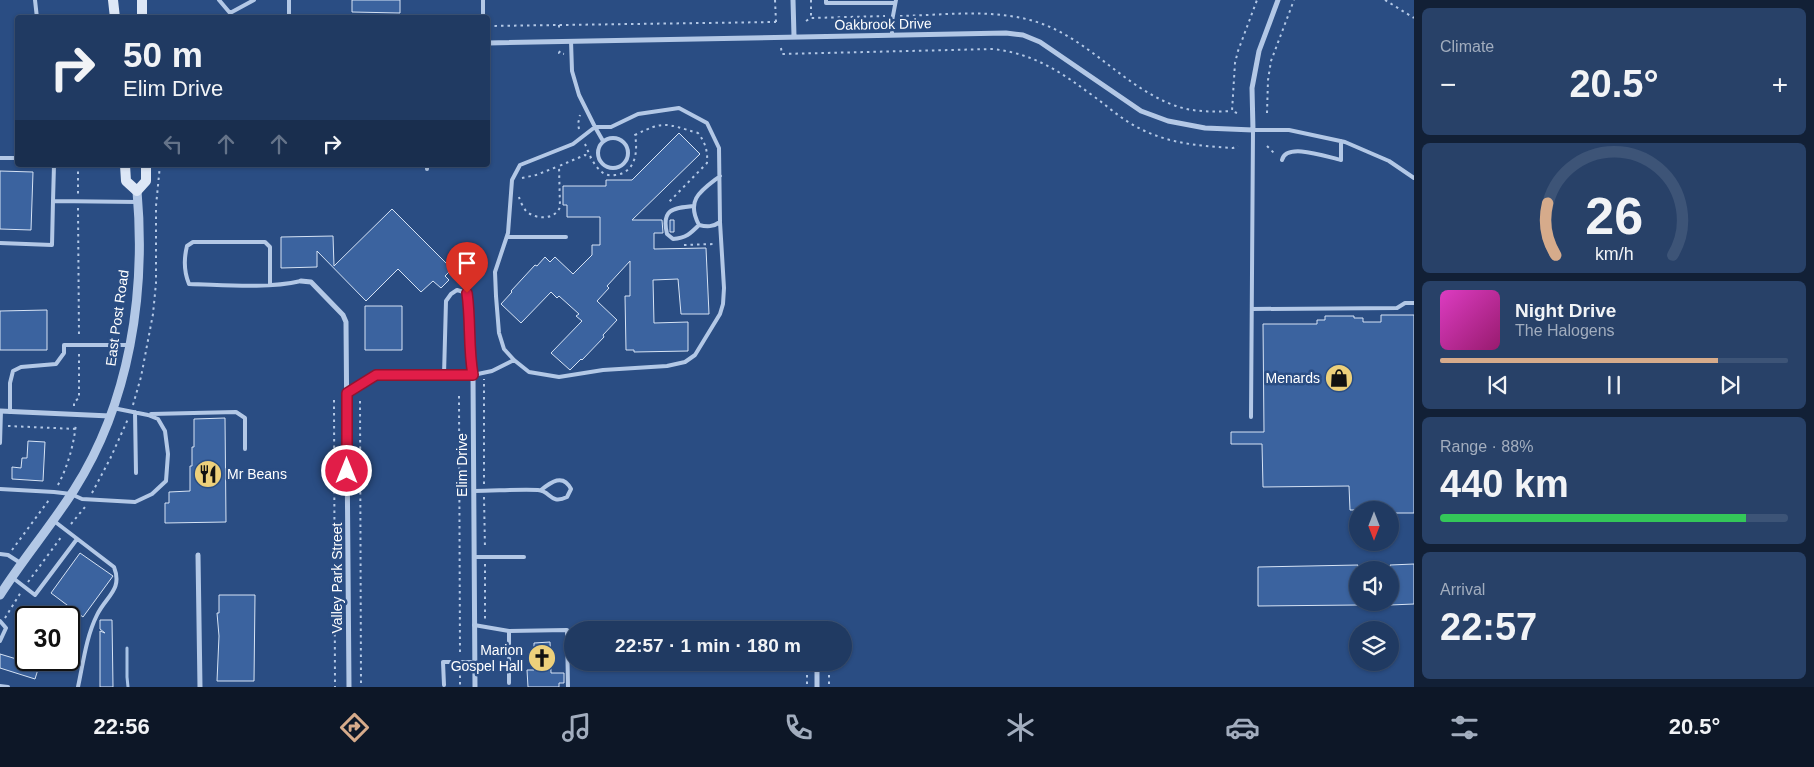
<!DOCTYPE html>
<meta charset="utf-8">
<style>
body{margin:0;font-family:Helvetica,sans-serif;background:#284168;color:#f1f3f6;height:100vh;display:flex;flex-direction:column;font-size:19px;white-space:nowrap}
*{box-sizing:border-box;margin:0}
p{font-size:16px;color:#a2adbe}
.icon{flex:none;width:28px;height:28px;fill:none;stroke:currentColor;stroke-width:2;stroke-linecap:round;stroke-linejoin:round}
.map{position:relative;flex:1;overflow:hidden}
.sheet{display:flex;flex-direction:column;gap:8px;padding:8px;background:#122036;width:400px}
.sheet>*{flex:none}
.top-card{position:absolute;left:15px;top:15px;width:475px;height:152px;border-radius:5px;box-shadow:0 1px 4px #0004,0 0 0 1px #3d5477;background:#203a62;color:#f1f3f6;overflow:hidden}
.needle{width:32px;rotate:180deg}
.tools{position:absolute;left:1349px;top:501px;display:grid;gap:10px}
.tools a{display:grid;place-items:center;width:50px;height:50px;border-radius:50%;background:#203a62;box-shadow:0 1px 4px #0004,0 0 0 1px #3d5477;font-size:25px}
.speed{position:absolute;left:15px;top:606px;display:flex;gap:10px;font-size:25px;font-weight:700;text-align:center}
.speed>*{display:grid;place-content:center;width:65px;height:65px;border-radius:50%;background:#203a62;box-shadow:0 1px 4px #0004,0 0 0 1px #3d5477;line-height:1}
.speed .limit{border:2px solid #111;border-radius:8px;background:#fff;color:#111}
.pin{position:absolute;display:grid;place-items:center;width:42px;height:42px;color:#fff;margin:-51px -21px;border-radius:50% 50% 50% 0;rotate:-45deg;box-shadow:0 0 5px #0007}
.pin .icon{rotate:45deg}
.me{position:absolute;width:55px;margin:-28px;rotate:0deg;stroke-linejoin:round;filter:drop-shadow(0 0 4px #0008)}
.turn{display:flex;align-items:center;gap:18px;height:105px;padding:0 25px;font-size:22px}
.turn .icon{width:65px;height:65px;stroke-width:2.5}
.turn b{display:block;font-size:35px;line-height:42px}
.lanes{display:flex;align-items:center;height:48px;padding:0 25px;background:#0003;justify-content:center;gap:25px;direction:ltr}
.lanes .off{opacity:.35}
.big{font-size:38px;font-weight:700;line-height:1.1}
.sheet .card{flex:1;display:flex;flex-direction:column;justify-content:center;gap:8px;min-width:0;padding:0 18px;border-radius:8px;background:#284168}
.sheet .dial{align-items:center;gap:0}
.dial svg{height:130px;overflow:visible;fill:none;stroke:#3d5477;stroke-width:7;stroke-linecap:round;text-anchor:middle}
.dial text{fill:#f1f3f6;stroke:none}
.song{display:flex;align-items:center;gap:15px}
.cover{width:60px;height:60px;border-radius:8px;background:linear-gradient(135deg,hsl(310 70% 55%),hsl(320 70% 35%))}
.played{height:5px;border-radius:2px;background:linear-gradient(90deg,#d6ab8b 80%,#3d5477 80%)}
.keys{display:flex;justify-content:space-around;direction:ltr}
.heat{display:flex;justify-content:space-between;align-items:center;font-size:28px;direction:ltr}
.charge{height:8px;border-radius:4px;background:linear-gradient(90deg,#34c759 88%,#3d5477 0)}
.trip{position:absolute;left:564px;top:621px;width:288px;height:50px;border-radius:25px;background:#203a62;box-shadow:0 1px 4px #0004,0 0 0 1px #3d5477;font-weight:700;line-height:50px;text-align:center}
.tabs{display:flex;height:80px;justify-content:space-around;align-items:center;background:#0d1727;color:#a2adbe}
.tabs .icon{width:35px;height:35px}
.tabs .current{color:#d6ab8b}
.tabs b{font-size:22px;color:#f1f3f6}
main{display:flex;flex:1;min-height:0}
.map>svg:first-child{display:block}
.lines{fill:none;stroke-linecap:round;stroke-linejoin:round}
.stream{stroke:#a8c3e6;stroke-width:3}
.building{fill:#3b639f;stroke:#d6e3f5}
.path{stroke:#b3c8e6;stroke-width:2;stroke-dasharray:2.5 4;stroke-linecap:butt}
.service{stroke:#b3c8e6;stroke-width:4}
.minor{stroke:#b3c8e6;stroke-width:5}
.tertiary{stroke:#b3c8e6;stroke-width:9}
.secondary{stroke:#dde7f6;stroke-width:10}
.route-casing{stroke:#92132f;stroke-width:12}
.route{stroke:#e11d48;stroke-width:9}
.labels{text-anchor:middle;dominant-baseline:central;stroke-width:5;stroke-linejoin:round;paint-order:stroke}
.street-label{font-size:14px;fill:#fff;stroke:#2a4d83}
.poi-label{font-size:14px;fill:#fff;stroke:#2a4d83;text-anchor:end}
</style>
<main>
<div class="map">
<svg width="1414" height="687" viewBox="0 0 1414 687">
<rect width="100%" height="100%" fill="#2a4d83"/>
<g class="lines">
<path class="stream" d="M127,648V677L128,687"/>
</g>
<path class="building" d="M352,0H400V13L352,12Z
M679,133L700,154L632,220H662L663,233H654V249L706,248L709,314H681L678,279L653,280L654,323L688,322V351L634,352V350H626L625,296H630V261L607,286L609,288L597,301L617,320L603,335L604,337L582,360L581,359L570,370L551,353L582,321L576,316L579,314L559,296L557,298L551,292L521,323L501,304L512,292L511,291L535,265L537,266L545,257L550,262L555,257L573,274L592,255V245H600V217H567V205H563V186H606V180H632Z
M0,171L33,172L31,230L0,229Z
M392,209L452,269L445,276L449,280L441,288L433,281L421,292L398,269L366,301L317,251V267L281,268V237L333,236L334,266Z
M670,220H674V232H670Z
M365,306H402V350H365Z
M47,310V350H0V311Z
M1381,315H1414V513H1390V510H1350L1349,486L1263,487L1262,444H1231V432H1264L1263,324H1317V320H1325V316H1354V318H1363V322H1381Z
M225,418L226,522L165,523V503H169V492L190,491V466H192V447H194V419Z
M28,441L45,442L43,481L12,479V467L21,468L22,458H27Z
M80,553L113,576L83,617L51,593Z
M1414,564V604L1390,605V565Z
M1358,565V605L1258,606V567Z
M219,595H255L254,681H217L219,636L217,613H219Z
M100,620H112L113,687H100V631L105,633L100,629Z
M69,623L79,626L72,654H69Z
M550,642L551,673H564V683H559V687H528L527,670H534V643Z
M0,654L23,661L54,660L51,670L39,666L35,679L0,668Z"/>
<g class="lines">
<path class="path" d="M775,0L776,22H780
M811,0V18
M1385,0L1414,18
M900,16C946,15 996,8 1040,23C1091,41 1125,88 1176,106C1193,112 1213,112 1232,111
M806,21L811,18L885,16
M559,25V31
M488,26L776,22
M781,48L782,54L993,49C1036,54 1062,73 1096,98C1107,106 1118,116 1130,123C1162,143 1197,146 1233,148L1238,146
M560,51L559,53L564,54
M1237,113L1232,111L1235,63L1238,51L1257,0
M1267,113L1268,80L1271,61L1294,0
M579,129L578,124L580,115
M585,144C589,153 593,165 601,171C604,175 610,176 615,175C636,173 638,151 635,135C665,120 666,124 698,133C705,142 708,151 707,163L667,204
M1267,146L1276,155
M78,165V195
M522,178L536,175L559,166
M519,197C520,201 523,207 526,211C536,220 555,220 560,207L559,166L585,155L591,158
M78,208L79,338
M684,245L714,244
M459,396L460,655
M334,400L335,687
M360,401L361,687
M133,405L141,377L153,314L156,283V206L160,165
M74,406V402L79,398V353
M8,426L76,429
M484,484V379
M58,485C68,466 74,444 76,423
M92,493L110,459L128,419
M484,497L485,549
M71,524L85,507
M12,550L49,500
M485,564V619
M28,582L62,536
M5,618L21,592
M807,662V687
M829,662V687
M460,669V687"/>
<path class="service" d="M35,0L37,18
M219,0L230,13L231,18
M826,0V3H895
M230,13L254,0
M289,18V0
M483,18V0
M892,35V21L896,0
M571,41L572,71L579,95L595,127H611L638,114L679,108L707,123L719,148L720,222C713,227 707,227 699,225C685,199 702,190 720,176
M598 153a15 15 0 1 1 30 0a15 15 0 1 1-30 0Z
M603,141L595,127L573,144L520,165L512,180L508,233L495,272L496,296L499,333L504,349L514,360L529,372L559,377L603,370L667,366L685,362L695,355L720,314L723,304L724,288L720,222
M0,158H18
M1282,160C1286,142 1327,157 1341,160V141
M427,165V169
M53,201L54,165
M694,206C673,208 661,209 667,234L673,239C686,238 690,234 699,225
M507,237H566
M0,243L52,245L53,201L138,202
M270,285V247L265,242H193L187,246C184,258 184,272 189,284C226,285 265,289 301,281
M1252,309L1397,308L1405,303H1414
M444,375L446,301L451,294L457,290L467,293L469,307V353L473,375L492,371L514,360
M10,412V383L13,371L21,367L56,364L64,353V345H129
M135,412L136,473
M151,414L236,412L245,418V449
M1251,417L1253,130H1289L1345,142L1389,161L1414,178
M0,443L1,411
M0,489L54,492L71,494L82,499L135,502L152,494L166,481L168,454L165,431L158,419L148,415L113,408
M474,491C495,491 517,489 538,490C551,491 550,505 567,497L571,489C563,473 551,482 541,490
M54,521L114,567C123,590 106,596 97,615C86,637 83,664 78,687
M0,554L8,555L22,564
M474,557H524
M13,578L35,595L77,539
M0,621L6,628L0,641
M474,625L509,631
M509,683V631L567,630L568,687
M444,685L443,662H475
M0,686L8,687"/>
<path class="minor" d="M793,0L794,36
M488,43L1006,33L1023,35L1040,42L1141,111L1168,121L1205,128L1253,130L1252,88L1259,51L1278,0
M301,281L311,282L343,315L346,322L349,687
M347,393L376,375H473L475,687
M0,411L110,416
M198,555L200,687
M817,662V687"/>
<path class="tertiary" d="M0,595C23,559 51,526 74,490C130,402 146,293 137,191"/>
<path class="secondary" d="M113,0L115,18
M142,0V18
M125,165L126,181L137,191L146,181V165"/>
</g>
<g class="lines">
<defs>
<path id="route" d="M347,471V393L376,375H473C468,347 471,321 467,293"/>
</defs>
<use href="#route" class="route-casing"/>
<use href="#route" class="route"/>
</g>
<defs>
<symbol id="shop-disc" viewBox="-11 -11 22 22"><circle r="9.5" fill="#edd07b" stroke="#2a4d83"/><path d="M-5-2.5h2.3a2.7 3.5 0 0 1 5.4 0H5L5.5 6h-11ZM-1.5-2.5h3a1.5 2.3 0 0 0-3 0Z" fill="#111"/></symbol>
<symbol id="restaurant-disc" viewBox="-11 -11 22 22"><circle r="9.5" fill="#edd07b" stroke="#2a4d83"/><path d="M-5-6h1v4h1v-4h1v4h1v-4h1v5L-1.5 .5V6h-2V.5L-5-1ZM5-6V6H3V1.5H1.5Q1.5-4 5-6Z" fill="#111"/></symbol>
<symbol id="church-disc" viewBox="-11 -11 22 22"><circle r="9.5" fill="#edd07b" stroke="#2a4d83"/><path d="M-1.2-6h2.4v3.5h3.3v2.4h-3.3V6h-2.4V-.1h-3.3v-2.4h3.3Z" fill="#111"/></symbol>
</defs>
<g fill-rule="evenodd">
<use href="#shop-disc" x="1323" y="362" width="32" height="32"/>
<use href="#restaurant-disc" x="192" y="458" width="32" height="32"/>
<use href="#church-disc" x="526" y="642" width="32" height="32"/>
</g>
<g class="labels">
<g class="street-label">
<text transform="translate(883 24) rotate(-1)">Oakbrook Drive</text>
<text transform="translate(117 318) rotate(-82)">East Post Road</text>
<text transform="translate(462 465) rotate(-90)">Elim Drive</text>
<text transform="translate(337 578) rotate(-90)">Valley Park Street</text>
</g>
<g class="poi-label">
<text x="1320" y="378">Menards</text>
<text x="227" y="474" text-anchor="start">Mr Beans</text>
<text x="523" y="650">Marion<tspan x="523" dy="16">Gospel Hall</tspan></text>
</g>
</g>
</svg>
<div class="tools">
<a><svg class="needle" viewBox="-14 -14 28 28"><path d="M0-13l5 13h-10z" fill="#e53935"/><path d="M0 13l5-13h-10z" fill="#a2adbe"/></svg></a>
<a><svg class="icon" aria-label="sound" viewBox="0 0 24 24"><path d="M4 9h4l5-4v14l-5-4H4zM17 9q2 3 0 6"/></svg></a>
<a><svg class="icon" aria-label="layers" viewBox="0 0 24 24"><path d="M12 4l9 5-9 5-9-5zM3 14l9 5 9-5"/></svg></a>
</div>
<div class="speed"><div class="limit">30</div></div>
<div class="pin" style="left:467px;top:293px;background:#d93025"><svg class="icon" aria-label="arrive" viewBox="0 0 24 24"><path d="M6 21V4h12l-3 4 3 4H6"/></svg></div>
<svg class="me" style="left:347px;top:471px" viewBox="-20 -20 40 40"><circle r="17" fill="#e11d48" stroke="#fff" stroke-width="3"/><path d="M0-11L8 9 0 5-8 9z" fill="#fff"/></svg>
<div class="trip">22:57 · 1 min · 180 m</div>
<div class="top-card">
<div class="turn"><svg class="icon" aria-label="right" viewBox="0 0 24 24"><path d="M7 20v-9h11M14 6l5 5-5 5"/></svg><div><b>50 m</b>Elim Drive</div></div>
<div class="lanes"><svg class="icon off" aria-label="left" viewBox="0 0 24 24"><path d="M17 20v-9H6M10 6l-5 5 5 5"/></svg><svg class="icon off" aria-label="ahead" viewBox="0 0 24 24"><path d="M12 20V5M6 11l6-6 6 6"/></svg><svg class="icon off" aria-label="ahead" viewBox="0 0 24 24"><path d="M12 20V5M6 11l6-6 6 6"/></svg><svg class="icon" aria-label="right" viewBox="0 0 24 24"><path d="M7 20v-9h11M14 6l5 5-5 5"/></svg></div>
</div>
</div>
<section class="sheet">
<div class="card"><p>Climate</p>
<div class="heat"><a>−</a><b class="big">20.5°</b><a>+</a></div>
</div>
<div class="card dial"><svg viewBox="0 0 100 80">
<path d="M14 69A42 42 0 1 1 86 69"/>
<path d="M14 69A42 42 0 0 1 9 37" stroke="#d6ab8b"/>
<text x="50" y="56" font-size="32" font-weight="700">26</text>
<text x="50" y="72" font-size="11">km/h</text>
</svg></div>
<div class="card">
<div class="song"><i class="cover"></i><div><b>Night Drive</b><p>The Halogens</p></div></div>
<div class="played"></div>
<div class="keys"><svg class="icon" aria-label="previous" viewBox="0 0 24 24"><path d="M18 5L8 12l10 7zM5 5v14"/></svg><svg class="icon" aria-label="pause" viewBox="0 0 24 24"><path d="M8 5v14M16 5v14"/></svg><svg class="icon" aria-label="next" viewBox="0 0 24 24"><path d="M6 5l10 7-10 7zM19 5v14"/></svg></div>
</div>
<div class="card"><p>Range · 88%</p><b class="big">440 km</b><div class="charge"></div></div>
<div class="card"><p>Arrival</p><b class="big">22:57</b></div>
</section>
</main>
<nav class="tabs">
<b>22:56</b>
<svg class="icon current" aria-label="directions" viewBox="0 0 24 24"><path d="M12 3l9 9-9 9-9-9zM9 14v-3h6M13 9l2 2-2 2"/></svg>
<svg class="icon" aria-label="music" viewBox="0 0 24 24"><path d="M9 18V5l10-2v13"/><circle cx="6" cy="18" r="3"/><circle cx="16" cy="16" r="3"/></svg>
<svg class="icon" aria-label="phone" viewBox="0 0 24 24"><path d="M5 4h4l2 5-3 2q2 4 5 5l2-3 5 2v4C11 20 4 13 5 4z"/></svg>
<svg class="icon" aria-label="climate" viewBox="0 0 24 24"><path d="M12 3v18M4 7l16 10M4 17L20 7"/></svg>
<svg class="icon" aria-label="car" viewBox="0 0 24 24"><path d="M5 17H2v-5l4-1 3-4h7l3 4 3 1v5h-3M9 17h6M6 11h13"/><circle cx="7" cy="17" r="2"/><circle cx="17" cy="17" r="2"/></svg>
<svg class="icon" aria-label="filters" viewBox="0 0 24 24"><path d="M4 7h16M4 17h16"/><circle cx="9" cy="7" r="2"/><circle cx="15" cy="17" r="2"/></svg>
<b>20.5°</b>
</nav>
